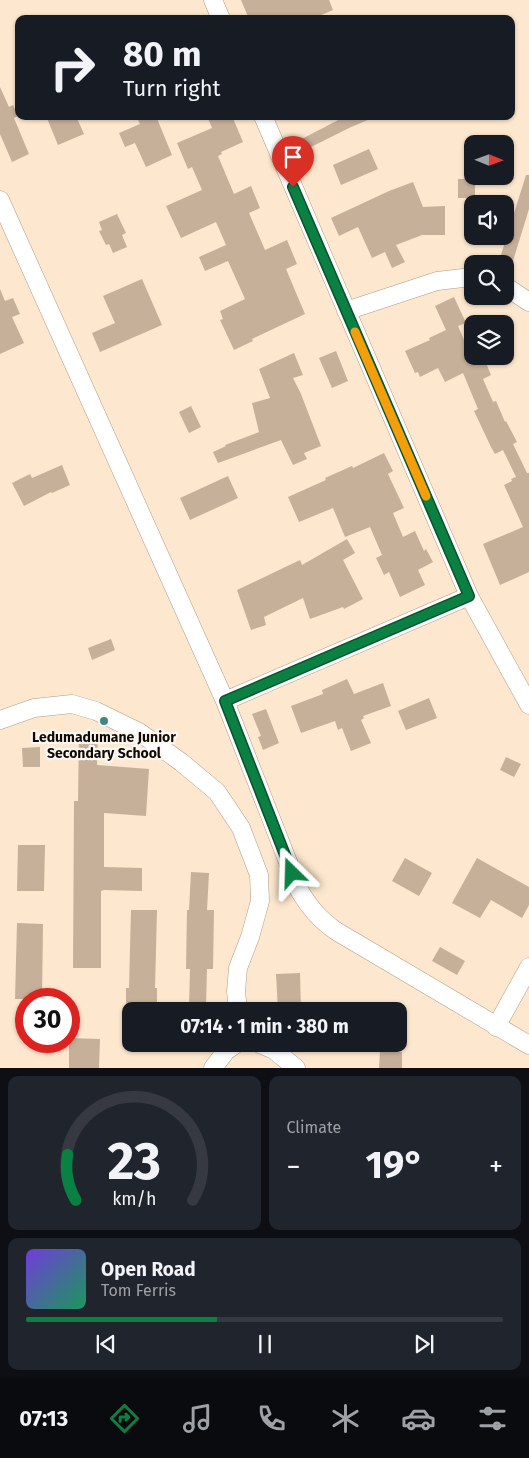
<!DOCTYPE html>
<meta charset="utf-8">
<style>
body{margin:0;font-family:"Fira Sans",sans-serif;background:#20242c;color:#f1f3f6;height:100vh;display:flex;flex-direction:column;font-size:19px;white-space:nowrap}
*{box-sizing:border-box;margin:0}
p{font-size:16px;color:#9ea1a6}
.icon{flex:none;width:28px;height:28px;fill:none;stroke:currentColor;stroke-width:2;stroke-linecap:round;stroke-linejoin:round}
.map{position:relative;height:1068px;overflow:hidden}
.sheet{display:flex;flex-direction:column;gap:8px;padding:8px;background:#0d0f14;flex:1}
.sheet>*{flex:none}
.top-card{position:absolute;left:15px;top:15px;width:500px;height:105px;border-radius:10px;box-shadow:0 1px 4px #0004;background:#171b24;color:#f1f3f6;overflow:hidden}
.needle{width:32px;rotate:91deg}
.fabs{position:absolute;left:464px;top:135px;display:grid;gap:10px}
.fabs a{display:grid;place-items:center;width:50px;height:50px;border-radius:10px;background:#171b24;box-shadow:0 1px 4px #0004;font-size:25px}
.speed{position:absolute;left:15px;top:988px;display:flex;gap:10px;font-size:25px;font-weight:700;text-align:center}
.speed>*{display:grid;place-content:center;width:65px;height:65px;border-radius:50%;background:#171b24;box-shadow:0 1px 4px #0004;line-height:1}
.speed .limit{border:8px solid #d22;background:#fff;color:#111}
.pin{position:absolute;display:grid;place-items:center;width:42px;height:42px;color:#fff;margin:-51px -21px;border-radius:50% 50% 50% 0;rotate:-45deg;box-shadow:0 0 5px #0007}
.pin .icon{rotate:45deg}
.me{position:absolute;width:55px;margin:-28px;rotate:338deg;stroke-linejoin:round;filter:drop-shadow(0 0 4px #0008)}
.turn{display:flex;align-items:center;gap:18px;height:105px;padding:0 25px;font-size:22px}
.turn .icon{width:65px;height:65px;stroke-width:2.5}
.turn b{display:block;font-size:35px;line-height:42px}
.big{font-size:38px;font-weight:700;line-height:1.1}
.sheet .card{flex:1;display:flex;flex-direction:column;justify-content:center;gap:8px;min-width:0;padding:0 18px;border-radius:10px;background:#20242c}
.sheet .dial{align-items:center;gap:0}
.dial svg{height:130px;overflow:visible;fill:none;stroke:#363941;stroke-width:7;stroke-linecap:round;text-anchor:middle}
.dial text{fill:#f1f3f6;stroke:none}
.song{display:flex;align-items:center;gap:15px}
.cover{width:60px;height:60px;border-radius:8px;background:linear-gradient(135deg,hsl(260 70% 55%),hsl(150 70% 35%))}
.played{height:5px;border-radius:2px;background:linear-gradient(90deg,#0b8043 40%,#363941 40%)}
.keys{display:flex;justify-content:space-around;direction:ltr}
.heat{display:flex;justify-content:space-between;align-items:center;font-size:28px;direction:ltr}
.sheet .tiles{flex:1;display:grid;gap:8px;grid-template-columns:1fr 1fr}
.card:last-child{grid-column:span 2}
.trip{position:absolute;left:122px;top:1002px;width:285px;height:50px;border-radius:10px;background:#171b24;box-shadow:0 1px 4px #0004;font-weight:700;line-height:50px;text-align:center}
.tab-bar{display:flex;height:80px;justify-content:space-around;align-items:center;background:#090b0e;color:#9ea1a6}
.tab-bar .icon{width:35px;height:35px}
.tab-bar .current{color:#0b8043}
.tab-bar b{font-size:22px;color:#f1f3f6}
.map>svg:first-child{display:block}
.building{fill:#c6b099}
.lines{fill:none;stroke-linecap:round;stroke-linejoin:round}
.minor-casing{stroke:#b19c85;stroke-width:19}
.minor{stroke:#fff;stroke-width:18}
.route-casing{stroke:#07532c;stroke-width:12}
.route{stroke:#0b8043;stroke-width:9}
.slow{stroke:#f59e0b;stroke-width:9}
.poi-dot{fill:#3f8784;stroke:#fcf7f2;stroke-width:2}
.labels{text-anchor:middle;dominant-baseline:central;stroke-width:4.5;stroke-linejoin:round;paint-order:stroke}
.poi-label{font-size:14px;font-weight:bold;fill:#110a03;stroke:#fcf7f2}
</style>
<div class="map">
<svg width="529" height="1068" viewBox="0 0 529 1068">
<rect width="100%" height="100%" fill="#fde7ce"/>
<path class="building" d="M241,0H329L333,10L312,19H249Z
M0,87L9,107L13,105L18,116L14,118L29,154L12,162L0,134Z
M46,116H76L84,134L58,145Z
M136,116H156L172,155L146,167L135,143L125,147L119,133L140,124Z
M207,116H232L243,142L221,152L222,154L218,156L234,194L251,186L260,208L249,213L265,250L287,240L297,264L286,269L305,314L252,339L253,341L234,350L220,320L223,319L220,311L245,299L228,261L205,271L199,257L226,245L216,222L181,238L166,206L202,190L192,167L188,169L177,143L212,128Z
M346,116H377L349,128L299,153L294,143Z
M369,149L378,169L341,185L333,165Z
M526,175H529V209L513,261L500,258Z
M458,179H475V198H458Z
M413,182L423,207L445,206V235H422L396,245L405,262L392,268L385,252L372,258L358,227L339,236L331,218L389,191Z
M117,214L126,233L122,235L127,247L113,253L109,244L106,245L99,231L102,230L99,222Z
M142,279L162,325L100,352L92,333L115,323L103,296Z
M0,289L5,301L13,298L20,314L12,317L24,343L0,354Z
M454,297L466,323L458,326L468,349L472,347V356H483L491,375L483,379L493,402L496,401L505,422L506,421L517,442L513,444L527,473H529V572L500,585L483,544L523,527L504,485L512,481L511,479L516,477L503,450L495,454L491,447L474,411L478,409L463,373L445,382L438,368L420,377L418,372L415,373L405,351L430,340L429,338L446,330L435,306Z
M336,351L348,381L332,388L319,358Z
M294,353L303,375L293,378L301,394L321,446L304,453L307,459L293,465L281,440L218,463L213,452L226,446L225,445L259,432L252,403L270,398L259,369Z
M191,406L201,427L189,433L179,412Z
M384,453L393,471L388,474L404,508L393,513L403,537L415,531L424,551L426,549L433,562L418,570L425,585L400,597L389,572L384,575L376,558L382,555L370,527L345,537L333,508L299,522L288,497L326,480L325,478L352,466L353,468Z
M62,465L70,485L52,493L51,492L24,506L12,483L30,474L32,478Z
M228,476L238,498L190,520L180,498Z
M347,539L355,553L343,560L363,599L344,609L343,607L310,619L303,598L264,617L266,625L251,630L237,590L300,560L302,565Z
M111,639L115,650L92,660L88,648Z
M347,679L354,694L383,683L391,706L363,716L364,718L361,720L371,743L351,751L342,728L338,730L335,721L301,733L291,706L323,694L322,690Z
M429,698L437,718L406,730L398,711Z
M266,709L279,743L263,750L258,737L261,736L252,714Z
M79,736L98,737L97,765L149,769L146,816L104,813V867L142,868V891L104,890L101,891V968H73L74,801H78Z
M40,747V767H23L22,748Z
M506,757L521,764L514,777L500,770Z
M18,845H45L44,891H17Z
M405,858L432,873L419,896L392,881Z
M477,858L529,887V905L522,918L491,900L480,918L452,903Z
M191,872L209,873L207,910H214L213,969H207L206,1007H189L190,969H186L187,910H189Z
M131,910H157L155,988H157V1011H126V988H129Z
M17,923L43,924L42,999H15Z
M440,947L465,961L457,975L432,961Z
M300,973L301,1011H278L276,974Z
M69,1038L100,1039L99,1068H69Z
M380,1051L402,1052V1068H379Z"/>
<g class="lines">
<defs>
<path id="minor" d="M213,0L221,19
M263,116L469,596L529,705
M0,200L225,701L299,890C310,908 319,919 336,931L529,1045
M505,286L529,302
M346,311L437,281L472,277
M225,701L469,596
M0,720L34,708L72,704L96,711L139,732L181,762L217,792L241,828L259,875L260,901L250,937L238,968L236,991L238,1011
M496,1027L529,967
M260,1044L274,1050L296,1068
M213,1068L226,1051L236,1044"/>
</defs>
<use href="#minor" class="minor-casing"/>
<use href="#minor" class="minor"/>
</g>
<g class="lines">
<defs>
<path id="route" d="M292,873L225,701L469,596L293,187"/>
</defs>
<use href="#route" class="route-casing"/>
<use href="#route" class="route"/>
<path class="slow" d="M355,332L426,496"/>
</g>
<circle class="poi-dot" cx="104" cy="721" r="5"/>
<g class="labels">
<g class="poi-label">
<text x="104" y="737">Ledumadumane Junior<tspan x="104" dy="16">Secondary School</tspan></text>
</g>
</g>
</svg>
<div class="fabs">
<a><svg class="needle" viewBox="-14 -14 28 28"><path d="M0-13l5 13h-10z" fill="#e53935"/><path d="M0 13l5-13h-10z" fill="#9ea1a6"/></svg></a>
<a><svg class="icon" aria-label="sound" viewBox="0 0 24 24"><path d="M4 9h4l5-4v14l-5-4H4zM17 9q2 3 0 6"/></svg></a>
<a><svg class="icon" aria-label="search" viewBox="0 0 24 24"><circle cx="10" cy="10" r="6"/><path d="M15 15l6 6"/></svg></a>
<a><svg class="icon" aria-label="layers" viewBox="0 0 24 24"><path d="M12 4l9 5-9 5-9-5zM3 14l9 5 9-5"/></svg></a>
</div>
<div class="speed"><div class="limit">30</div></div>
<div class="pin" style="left:293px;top:187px;background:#d93025"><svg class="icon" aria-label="arrive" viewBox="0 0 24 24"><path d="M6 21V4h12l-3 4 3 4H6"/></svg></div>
<svg class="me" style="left:292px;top:873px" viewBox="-20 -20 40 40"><path d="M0-17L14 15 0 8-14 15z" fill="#0b8043" stroke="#fff" stroke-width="4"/></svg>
<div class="trip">07:14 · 1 min · 380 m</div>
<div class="top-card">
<div class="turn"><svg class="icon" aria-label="right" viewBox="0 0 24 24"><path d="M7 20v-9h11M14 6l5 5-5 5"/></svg><div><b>80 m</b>Turn right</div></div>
</div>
</div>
<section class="sheet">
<div class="tiles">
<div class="card dial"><svg viewBox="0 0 100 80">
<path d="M14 69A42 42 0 1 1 86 69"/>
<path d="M14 69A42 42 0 0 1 9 41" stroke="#0b8043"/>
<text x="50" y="56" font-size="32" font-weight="700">23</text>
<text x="50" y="72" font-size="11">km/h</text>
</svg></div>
<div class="card"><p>Climate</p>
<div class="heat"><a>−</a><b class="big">19°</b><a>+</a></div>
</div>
<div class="card">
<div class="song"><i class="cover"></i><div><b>Open Road</b><p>Tom Ferris</p></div></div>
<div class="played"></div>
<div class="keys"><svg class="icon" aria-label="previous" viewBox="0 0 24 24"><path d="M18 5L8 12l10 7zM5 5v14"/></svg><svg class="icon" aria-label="pause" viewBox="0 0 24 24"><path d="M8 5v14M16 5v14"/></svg><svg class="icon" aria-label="next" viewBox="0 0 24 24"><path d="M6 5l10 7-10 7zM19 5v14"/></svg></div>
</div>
</div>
</section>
<nav class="tab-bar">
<b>07:13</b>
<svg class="icon current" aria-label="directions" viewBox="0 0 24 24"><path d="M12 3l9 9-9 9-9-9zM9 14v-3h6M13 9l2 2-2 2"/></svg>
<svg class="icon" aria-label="music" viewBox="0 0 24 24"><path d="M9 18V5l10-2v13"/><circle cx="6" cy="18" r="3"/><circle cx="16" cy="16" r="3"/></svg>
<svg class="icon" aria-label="phone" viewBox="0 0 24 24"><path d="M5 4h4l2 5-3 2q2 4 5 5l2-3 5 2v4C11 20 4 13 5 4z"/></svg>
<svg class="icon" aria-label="climate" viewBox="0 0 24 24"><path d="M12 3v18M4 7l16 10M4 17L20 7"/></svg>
<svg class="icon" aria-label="car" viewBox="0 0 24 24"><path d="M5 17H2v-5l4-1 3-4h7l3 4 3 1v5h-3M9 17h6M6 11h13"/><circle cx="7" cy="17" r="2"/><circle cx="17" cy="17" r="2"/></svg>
<svg class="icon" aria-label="filters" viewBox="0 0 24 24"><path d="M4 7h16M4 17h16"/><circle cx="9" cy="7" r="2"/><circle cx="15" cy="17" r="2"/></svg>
</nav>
